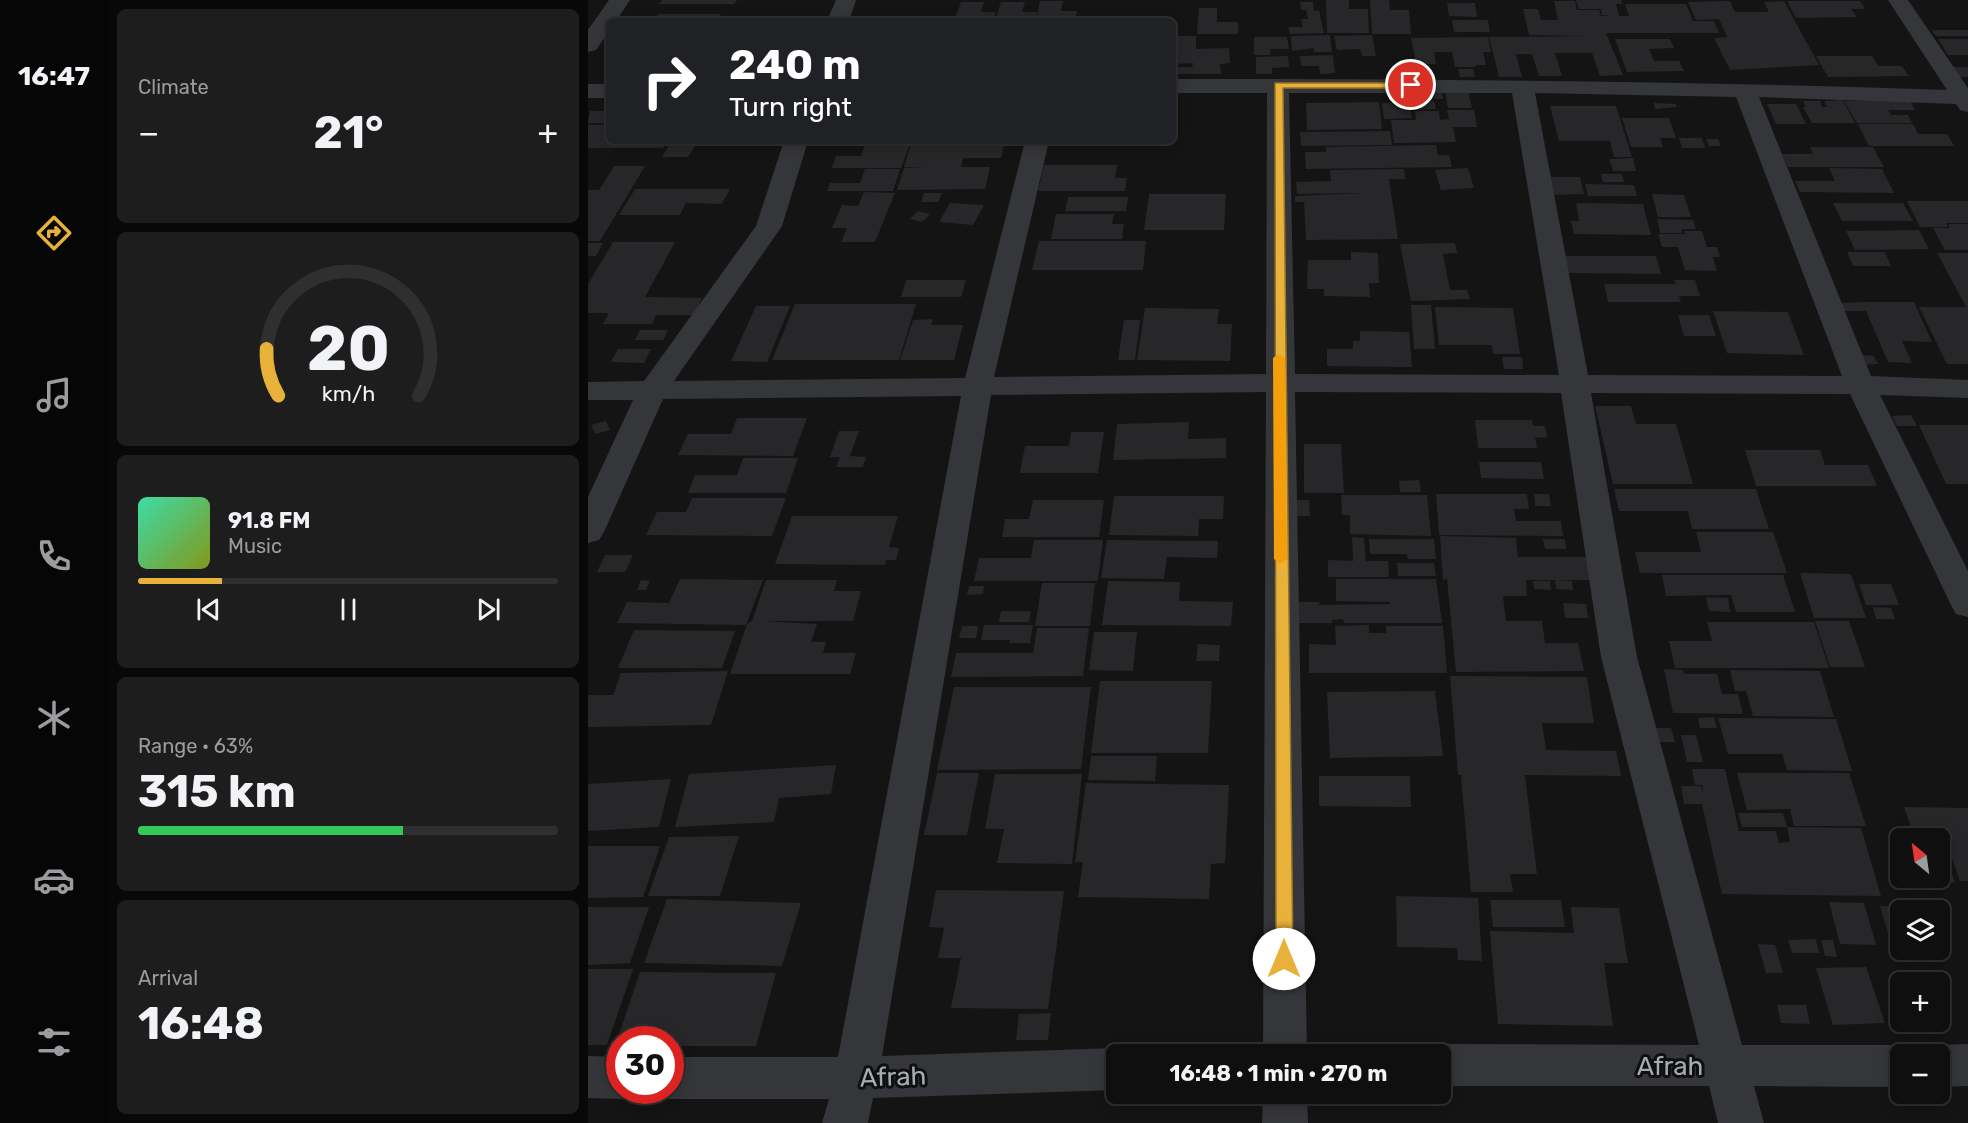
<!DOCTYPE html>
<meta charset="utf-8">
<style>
body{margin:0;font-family:Rubik,sans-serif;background:#1d1d1e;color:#f1f3f6;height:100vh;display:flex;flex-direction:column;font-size:22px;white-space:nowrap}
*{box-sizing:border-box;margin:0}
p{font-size:20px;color:#9b9c9f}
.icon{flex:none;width:33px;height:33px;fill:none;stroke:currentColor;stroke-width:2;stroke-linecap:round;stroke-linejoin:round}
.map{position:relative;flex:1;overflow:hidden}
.details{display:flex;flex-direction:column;gap:9px;padding:9px;background:#080809;width:480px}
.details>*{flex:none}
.banner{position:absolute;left:18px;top:18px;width:570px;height:126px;border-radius:9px;box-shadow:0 3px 15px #0003,0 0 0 2px #2f2f30;background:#202124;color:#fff;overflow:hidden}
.needle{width:39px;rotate:331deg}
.tools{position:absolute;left:1302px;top:828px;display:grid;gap:12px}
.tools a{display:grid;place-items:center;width:60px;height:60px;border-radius:9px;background:#0f0f10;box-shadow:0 3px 15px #0003,0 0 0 2px #2f2f30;font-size:30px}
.speed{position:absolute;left:18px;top:1026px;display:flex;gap:12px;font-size:30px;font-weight:700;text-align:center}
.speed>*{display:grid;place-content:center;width:78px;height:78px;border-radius:50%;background:#0f0f10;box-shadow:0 3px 15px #0003,0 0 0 2px #2f2f30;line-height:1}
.speed .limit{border:9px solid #d22;background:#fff;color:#111}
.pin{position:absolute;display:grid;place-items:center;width:51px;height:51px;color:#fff;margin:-26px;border:3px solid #fff;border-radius:50%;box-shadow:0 2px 6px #0007}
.me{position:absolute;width:66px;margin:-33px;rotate:0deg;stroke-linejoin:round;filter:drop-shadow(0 0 4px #0008)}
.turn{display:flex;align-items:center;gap:21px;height:126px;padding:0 24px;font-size:27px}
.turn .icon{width:78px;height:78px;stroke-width:2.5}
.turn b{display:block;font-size:42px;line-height:51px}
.big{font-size:45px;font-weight:700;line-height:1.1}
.details .widget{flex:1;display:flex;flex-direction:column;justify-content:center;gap:9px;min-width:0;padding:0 21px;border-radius:9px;background:#1d1d1e}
.details .dial{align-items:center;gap:0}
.dial svg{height:156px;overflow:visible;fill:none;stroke:#2f2f30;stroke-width:7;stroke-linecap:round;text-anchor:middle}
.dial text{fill:#f1f3f6;stroke:none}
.song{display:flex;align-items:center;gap:18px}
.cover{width:72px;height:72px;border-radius:9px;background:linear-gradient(135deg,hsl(160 70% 55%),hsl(70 70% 35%))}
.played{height:6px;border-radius:3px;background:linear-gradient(90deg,#e7b13a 20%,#2f2f30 20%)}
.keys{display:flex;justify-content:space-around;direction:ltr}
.heat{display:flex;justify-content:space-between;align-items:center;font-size:33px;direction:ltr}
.charge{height:9px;border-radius:4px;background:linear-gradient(90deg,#34c759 63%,#2f2f30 0)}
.trip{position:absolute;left:518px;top:1044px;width:345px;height:60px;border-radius:9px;background:#0f0f10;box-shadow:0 3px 15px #0003,0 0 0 2px #2f2f30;font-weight:700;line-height:60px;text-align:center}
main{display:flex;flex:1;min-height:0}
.menu{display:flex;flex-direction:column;width:108px;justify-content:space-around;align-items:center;background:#060606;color:#9b9c9f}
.menu .icon{width:42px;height:42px}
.menu .on{color:#e7b13a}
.menu b{font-size:27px;color:#f1f3f6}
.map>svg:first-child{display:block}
.building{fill:#272729}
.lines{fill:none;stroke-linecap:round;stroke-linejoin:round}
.minor{fill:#35363a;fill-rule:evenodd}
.route{fill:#e7b13a;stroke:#967326;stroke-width:1.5}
.slow{fill:#f59e0b}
.labels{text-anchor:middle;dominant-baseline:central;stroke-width:6;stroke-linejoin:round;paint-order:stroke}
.near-street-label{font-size:26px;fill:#a6aab5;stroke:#0f0f10}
</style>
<main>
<nav class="menu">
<b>16:47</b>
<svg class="icon on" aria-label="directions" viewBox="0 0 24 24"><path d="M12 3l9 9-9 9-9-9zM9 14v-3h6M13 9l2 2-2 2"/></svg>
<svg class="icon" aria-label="music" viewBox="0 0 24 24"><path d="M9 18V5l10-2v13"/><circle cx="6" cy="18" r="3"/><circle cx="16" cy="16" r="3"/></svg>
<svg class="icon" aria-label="phone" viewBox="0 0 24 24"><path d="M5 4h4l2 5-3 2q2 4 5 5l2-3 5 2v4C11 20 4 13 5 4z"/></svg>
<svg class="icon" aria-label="climate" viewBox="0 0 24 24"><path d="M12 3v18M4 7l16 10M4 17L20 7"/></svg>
<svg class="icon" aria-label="car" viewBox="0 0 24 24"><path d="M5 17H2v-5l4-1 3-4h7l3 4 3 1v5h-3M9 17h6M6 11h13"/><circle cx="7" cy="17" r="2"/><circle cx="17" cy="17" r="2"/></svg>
<svg class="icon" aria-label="filters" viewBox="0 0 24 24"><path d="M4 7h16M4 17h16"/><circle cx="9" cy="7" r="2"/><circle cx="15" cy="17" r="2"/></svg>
</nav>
<section class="details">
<div class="widget"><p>Climate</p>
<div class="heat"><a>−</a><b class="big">21°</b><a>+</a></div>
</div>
<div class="widget dial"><svg viewBox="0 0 100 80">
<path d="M14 69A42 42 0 1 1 86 69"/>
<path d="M14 69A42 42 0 0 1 8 45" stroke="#e7b13a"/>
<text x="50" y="56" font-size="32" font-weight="700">20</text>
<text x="50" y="72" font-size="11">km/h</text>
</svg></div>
<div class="widget">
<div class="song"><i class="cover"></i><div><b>91.8 FM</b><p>Music</p></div></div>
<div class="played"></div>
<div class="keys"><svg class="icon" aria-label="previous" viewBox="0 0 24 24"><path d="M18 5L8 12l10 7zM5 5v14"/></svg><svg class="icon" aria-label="pause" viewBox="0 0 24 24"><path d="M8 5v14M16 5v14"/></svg><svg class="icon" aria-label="next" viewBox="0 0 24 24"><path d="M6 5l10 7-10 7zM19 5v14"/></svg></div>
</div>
<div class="widget"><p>Range · 63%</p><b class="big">315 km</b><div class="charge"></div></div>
<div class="widget"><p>Arrival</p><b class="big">16:48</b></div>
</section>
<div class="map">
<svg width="1380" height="1123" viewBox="0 0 1380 1123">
<rect width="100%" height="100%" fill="#141415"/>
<path class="building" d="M74,0H149L146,4H71Z
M738,0H761V9H780L781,33H739Z
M782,0H801L802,10H821L823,34H784Z
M988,0H1033L1034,4H1028L1031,16H1041L1037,4H1098L1105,21H1126L1131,33H1018L1035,75L1012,76L1004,53H967L974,76H951L944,54H928L934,77H911L901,37L1002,36L941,35L935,9H950L953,20H970L966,1H987L989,10H1011L1013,16H1022L1014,15L1013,9H991Z
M452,1H475L473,11H489L487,21H448Z
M1142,1L1147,12H1166L1192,63L1166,12H1181L1176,2L1196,1L1231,65L1142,70L1126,38L1139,37L1131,19L1108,20L1100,2Z
M1199,1H1272L1277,9H1263L1269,17L1208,18Z
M373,2H396L393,12H408L405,21H366Z
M413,2H437L434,12H449L447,21H407Z
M712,2H725L726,11L731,10L736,33L702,34L700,27H715L713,19H720L718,10H713Z
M859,3H887L889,17L861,16Z
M611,8H629V22H650V34H609Z
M70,14H133L129,21H65Z
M864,20H900L902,32H866Z
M1344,30H1380V36H1348Z
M742,35L744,52H726V48L704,51L703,36Z
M784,35L788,56H774L772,49L749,50L746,36Z
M585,36H608V49L641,48L642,63L632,64L633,74H586V67H604L605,63L585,64Z
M666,37H699L701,49H682L683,55H666Z
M900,37L903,52H895L898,65H888V67H867L864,52H846L848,64H828L823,38Z
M1027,39H1082L1086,48L1061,49L1066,61H1091L1096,71L1039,72Z
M1350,39H1380V55H1360Z
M745,55L747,73L732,74L731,66H713L712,56Z
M700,56L701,67L684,68V74H668V57Z
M1228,56H1284L1291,66H1314L1321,76L1240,77Z
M1360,67H1380V77H1365Z
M870,69H885L887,77H872Z
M803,90H853L855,99L804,100Z
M857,91H880L884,108H860Z
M1255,100L1267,123H1224L1215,107H1218L1215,101H1232L1234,107H1239L1236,101Z
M827,101H846L848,109L828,110Z
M1256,101H1322L1327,110H1300L1303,115H1320L1324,123H1269Z
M791,102L794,129L719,130L718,103Z
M794,103H821L824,118L796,119Z
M1066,103L1088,104L1089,107L1067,109Z
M1179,104H1208L1218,124H1188Z
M962,106H1028L1044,157H1026L1022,141H971Z
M859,110H886L889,127H865L868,142L806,143L803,120H828L827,111H851L852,120L861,119Z
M2,111H21V123H0Z
M1034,118H1081L1088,138H1072L1075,147H1043Z
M1270,124H1325L1330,134H1359L1366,146H1281Z
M0,125H21V141H79L75,148H0Z
M802,131L804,145L713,146L712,132Z
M1091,138H1114L1117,148H1094Z
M1118,139H1130L1133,146H1121Z
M84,141H110L100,157H74Z
M289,141H323L313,168H244L248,156H273L277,145H287Z
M324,141H417L413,158H375L373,167H402L397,189L309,190L316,168H336L316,167Z
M848,145L850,155H861L864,167L718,169L717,152H738V147Z
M1222,147H1285L1296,167H1200L1194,154H1225Z
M1045,158L1048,171H1025L1021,159Z
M456,165H529L527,178H539L537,191H450Z
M26,166H57L12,241H0V190H11Z
M880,168L886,188L853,190L847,170Z
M1241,168L1294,169L1306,193L1212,192L1207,181H1247Z
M277,169H312L305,191H239L242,183H272Z
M816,169L817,179H801L810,239L718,240L716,202H707V196L778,193L709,194L708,182L743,181L742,170Z
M1013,174H1034L1036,182H1015Z
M954,177H992L996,194L958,195Z
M997,184L1046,185L1049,196H1000Z
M47,189H142L134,204L98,203L92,215H31Z
M276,192L307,193L287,242H253L259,228H244L254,205L270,206Z
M336,193H354L350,202H333Z
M561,194H638L636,230H556Z
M1064,194L1096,195L1103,217H1070Z
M480,197H540L538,211H477Z
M1319,201H1380V223H1358L1360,227H1332Z
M362,203L396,205L385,225L351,222Z
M988,203L1055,204L1063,235L986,234L983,221H991Z
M1245,203H1315L1325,221H1254Z
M330,211L342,214L334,222L322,219Z
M468,214H526L524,224H536L534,239H463Z
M1069,219L1105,220L1108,229H1093L1094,233H1072Z
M1360,224H1380V250H1357L1345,228H1362Z
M1331,230L1341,249L1267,250L1258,231Z
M1096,231H1114L1119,247H1129L1132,257H1125L1129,271L1097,270L1090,247H1074L1070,234H1097Z
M451,241H558L555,270H444Z
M25,242H87L57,297L114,298L106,315H68L64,324H15L21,313H0V284Z
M0,243H15L8,256H0Z
M867,243L869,253L855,254L862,290H879L882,299L823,301L812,244Z
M763,252L790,253L791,283H781L782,297L736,296V289H719L720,260H763Z
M1259,252H1297L1303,266H1265Z
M1349,253H1380V364H1359L1331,307H1378Z
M975,256H1068L1073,274L979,273Z
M318,280H378L373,297H313Z
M1086,280H1107L1112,296H1091L1093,302H1020L1016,284H1088Z
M1274,302H1326L1344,342L1314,341L1324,363L1300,362L1278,311H1255L1251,303Z
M207,304H328L311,360H184Z
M823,305H843L847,349H826Z
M168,306H202L179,362L143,361Z
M847,307L925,308L932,354H905L904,345H851Z
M557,308L631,309L629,324H644L642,361L549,360Z
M1125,311L1200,312L1216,355L1139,353Z
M1090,315H1121L1128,336H1096Z
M345,319L343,325H375L366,360H312L325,320Z
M536,320H552L547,360H530Z
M52,330H80L75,340H47Z
M772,331L821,332L824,367L739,366V349H765V341H772Z
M30,349H63L56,363L23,362Z
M1271,355L1286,356L1290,364L1274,365Z
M914,357H934L935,369H916Z
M1007,406H1043L1048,424H1088L1105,484H1025Z
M1323,415L1329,426H1309L1304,416Z
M149,418H219L205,456L90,455L100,434H143Z
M887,420H944L945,426H957L959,437L947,438L949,448H890Z
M18,421L22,430L7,434L3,425Z
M601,422L600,439L638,438V458L525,460L529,424Z
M1331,425H1380V484H1358Z
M251,431H271L262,456L278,457L275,467H248L252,457H242Z
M483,432H516L510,473H432L437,446H481Z
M716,444H753L756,493H716Z
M1157,450H1232L1237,465H1280L1289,486H1168Z
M155,458H210L198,493H100L107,475H149Z
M891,462H953L956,479L893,478Z
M831,480L833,492H812L811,481Z
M1026,489H1168L1181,529H1104L1100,511H1031Z
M848,494H939L941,509H926L928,521H973L975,536L851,535Z
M946,494H961L963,506H947Z
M753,495H839L843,536L762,534V515H754Z
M526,496H636L635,519H611L610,536L521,535Z
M104,498H198L184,536L58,535L69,512H98Z
M445,500H516L511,537H414L417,519H441Z
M703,500H721L722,516H703Z
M204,516H310L301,547L311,548L308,560H298L297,565L187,564Z
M1108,532H1185L1199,573H1052L1047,552H1113Z
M852,536L928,538L930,557H1003L1007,580H938L939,596H915L918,621H954L957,643H990L996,671L868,672L859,579L855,580Z
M764,537L776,538L778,561H800L801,577H740V560L765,561Z
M781,539H846L848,559H820L819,554H782Z
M955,539H977L978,549H957Z
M446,540H515L510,581H386L391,558H443Z
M519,540L630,541L629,558L579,557L576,579L513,578Z
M17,555H45L37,572H9Z
M809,563H846L848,576H810Z
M1212,573L1263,574L1278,618H1226Z
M1074,575H1195L1207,612H1148L1143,595L1078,596Z
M92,579L175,580L158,625L29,623L39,602L81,603Z
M748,579H848L854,623H756L755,619L744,620V623H709V602H732L731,605L802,604V602L748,601Z
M53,580L62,581L58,590H49Z
M178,580H249L246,591H273L265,621H175L229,624L223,642H238L235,653H268L262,674H142L159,624L164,621Z
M967,580L984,581L985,590L968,589Z
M520,581L592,582L591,601L645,602L643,626L514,625Z
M945,581H962L963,590L946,589Z
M454,583H507L502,626H447Z
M1271,584H1303L1311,605H1278Z
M381,586H396L395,594L379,595Z
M1118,597L1140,598L1142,612L1121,611Z
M975,603L998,604L1000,618H977Z
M1285,607L1303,608L1307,619H1288Z
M413,611H443L441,622H411Z
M1227,621H1261L1277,667H1242Z
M1119,622H1226L1241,668H1087L1081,641H1124Z
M396,625H445L442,643H422V640H393Z
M781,625V633H798V626H855L859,673H721V644L748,645L747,626Z
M374,626H390L388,638H371Z
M449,628H501L495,676L363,677L368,653H445Z
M46,630L147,631L134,668H30Z
M506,632H549L545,671L501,670Z
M610,644L632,645L631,661H608Z
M1076,669L1095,670L1096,674H1129L1134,694H1150L1155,714L1085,713Z
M1142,670L1232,671L1246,717L1165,716L1158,691H1147Z
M140,671L123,725L0,727V695H25L33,673Z
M862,676L999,677L1006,723H954L958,750L1028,751L1033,776L937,775L949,874H922L925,892H883L873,775H870Z
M512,681H624L620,753H503Z
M366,687H503L493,769L349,770Z
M847,691L855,756L742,758L739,692Z
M1126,717L1129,728H1112L1110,718Z
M1130,718L1248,719L1264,771L1199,770L1194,754H1140Z
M1066,728H1083L1087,742H1069Z
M1093,735H1108L1115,762H1099Z
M503,756H569L567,781L500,780Z
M248,765L243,794L191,798L186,822L87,827L101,774Z
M1104,769H1137L1151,831H1188L1191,843L1202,842L1199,827L1273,828L1293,896L1134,894L1114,804H1096L1093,786H1113L1116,795L1114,785H1107Z
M349,773H391L379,835H336Z
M1149,773H1261L1278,826H1206L1202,809L1159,810Z
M407,774H494L484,864L409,863L416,829H397Z
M731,776H822L823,807L731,806Z
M83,779L71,827L0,831V784Z
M498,783L641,785L637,863L623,864L621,899L490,897L495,862H487Z
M1316,807L1380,808V881H1372L1360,847H1355L1367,883L1341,882L1340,878H1352V838H1327Z
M1150,813H1195L1199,827H1154Z
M151,836L132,896H60L81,837Z
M0,846H72L55,897L0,898Z
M348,890L476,891L460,1009L363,1008L373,958H350L356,928L341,927Z
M808,896L890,898L894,961L870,960L869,948L809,947Z
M79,899L213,903L194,966L56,963Z
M902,900H973L977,927H905Z
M1241,902L1276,903L1288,945L1252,944Z
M1292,906L1337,908L1338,910H1312V950H1350L1354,962L1308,961Z
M0,907H61L42,963L0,965Z
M983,907L1031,908L1040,963H1016L1025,1026L910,1024L902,931L986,933Z
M1228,939L1231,953H1204L1200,940Z
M1233,940H1245L1249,957L1237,956Z
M1170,944L1187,945L1195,973H1178Z
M1278,967L1297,1023L1245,1025L1228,968Z
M0,969H45L19,1045H0Z
M52,972L188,973L168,1046H82V1040H32V1046H27Z
M1189,1005H1218L1222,1024L1193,1023Z
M463,1013L460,1040H428L431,1014Z"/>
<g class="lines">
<path class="minor" d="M21,0H42L28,21H21V31L8,50L0,52V30Z
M248,0H268L261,21H239Z
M1300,0H1320L1380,88V112L1372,110L1368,104L1171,97L1283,376L1380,380V398L1292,395L1380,571V617L1368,614L1363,605L1262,394L1003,393L1049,657L1154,1045H1312L1328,1051L1329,1054H1312V1087L1166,1086L1176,1123H1130L1121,1086H852V1054H835L836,1050L852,1044L1111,1045L1013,657L973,393L707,392L719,1054H675L678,392L403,395L294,1056L528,1048L544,1054H528V1090L285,1098L280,1123H234L241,1099H82L66,1093L65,1090H82V1057H250L373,396L75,399L16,532L11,540L0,543V497L45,400H0V382L56,381L168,226L196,141H220L194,226L86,381L377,378L437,141H461L406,377L678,374L679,93H585V79C843,79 1101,81 1359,90ZM701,93H924L971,375L707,374ZM947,93L1148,97L1254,376L1000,375Z
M0,84H21V98H0Z
M1380,1044V1086L1352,1087V1054H1335L1336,1051L1352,1045Z
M0,1056L32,1057V1090H49L48,1093L32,1099L0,1098Z
M675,1094H719L720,1123H674Z"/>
</g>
<path class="route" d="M687,83H823L828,85L823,88H695L705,959L702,964L696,966L690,964L688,959Z"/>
<path class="slow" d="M691,354L697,358L699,559L692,564L686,559L685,358Z"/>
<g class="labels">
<g class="near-street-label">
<text x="1082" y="1066">Afrah</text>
<text transform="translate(305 1077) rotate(-2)">Afrah</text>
</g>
</g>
</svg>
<div class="tools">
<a><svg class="needle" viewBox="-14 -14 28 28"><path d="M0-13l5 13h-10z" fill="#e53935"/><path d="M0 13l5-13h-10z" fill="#9b9c9f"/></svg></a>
<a><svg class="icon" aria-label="layers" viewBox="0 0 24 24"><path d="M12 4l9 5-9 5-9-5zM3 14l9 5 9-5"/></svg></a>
<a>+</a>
<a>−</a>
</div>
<div class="speed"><div class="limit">30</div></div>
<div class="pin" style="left:823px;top:85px;background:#d93025"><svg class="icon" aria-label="arrive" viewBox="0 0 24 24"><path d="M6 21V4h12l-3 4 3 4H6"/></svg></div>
<svg class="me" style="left:696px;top:959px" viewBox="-20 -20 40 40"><circle r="19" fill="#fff"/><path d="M0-13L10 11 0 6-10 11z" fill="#e7b13a"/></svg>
<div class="trip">16:48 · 1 min · 270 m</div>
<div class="banner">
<div class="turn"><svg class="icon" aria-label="right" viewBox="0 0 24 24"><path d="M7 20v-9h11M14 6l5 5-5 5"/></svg><div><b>240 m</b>Turn right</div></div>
</div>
</div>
</main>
